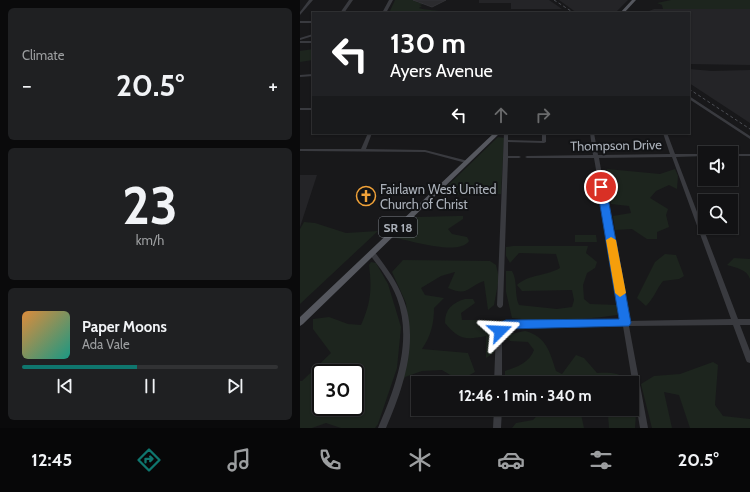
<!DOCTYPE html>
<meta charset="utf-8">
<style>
body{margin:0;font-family:Cabin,sans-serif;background:#1f2022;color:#f1f3f6;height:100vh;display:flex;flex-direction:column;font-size:15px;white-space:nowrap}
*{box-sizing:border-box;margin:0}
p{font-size:13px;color:#9c9ea0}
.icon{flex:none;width:22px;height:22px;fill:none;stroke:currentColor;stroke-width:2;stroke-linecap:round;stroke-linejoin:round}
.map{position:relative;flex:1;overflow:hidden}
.panel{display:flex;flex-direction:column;gap:8px;padding:8px;background:#0a0a0b;width:300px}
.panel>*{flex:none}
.guide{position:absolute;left:12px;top:12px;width:378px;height:122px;border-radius:0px;box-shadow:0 1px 3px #0004,0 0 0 1px #313234;background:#202124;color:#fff;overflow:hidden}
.fabs{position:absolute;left:398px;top:146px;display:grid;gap:8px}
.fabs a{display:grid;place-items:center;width:40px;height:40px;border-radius:0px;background:#121214;box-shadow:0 1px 3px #0004,0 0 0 1px #313234;font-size:20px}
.speed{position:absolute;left:12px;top:364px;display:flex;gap:8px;font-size:20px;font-weight:700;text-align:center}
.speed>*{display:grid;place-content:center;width:52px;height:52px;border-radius:50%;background:#121214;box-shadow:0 1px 3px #0004,0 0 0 1px #313234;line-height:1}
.speed .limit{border:2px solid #111;border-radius:6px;background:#fff;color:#111}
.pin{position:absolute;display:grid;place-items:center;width:34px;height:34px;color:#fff;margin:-17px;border:2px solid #fff;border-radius:50%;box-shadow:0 1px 4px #0007}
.me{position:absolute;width:44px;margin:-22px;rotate:69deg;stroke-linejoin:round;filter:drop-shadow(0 0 3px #0008)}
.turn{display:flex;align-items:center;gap:14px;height:84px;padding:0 12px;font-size:18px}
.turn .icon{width:52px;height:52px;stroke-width:2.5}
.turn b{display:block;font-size:28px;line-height:34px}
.lanes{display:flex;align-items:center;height:38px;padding:0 12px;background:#0003;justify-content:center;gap:20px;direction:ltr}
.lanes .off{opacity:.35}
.big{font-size:30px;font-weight:700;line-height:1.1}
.panel .tile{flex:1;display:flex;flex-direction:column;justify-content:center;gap:6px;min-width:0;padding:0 14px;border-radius:6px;background:#1f2022}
.panel .dial{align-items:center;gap:0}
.dial b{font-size:52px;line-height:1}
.song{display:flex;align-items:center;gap:12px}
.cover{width:48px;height:48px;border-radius:6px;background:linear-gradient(135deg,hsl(30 70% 55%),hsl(170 70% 35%))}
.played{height:4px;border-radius:2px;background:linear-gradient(90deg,#0f766e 45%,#313234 45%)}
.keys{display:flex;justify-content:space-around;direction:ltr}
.heat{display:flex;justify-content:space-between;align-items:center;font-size:22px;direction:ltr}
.trip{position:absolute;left:111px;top:376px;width:228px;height:40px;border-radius:0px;background:#121214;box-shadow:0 1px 3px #0004,0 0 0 1px #313234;font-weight:700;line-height:40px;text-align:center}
.dock{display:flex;height:64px;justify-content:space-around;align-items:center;background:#070708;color:#9c9ea0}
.dock .icon{width:28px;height:28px}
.dock .selected{color:#0f766e}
.dock b{font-size:18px;color:#f1f3f6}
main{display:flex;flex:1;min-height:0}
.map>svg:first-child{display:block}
.built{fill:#242427}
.green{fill:#1d251e;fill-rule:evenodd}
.building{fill:#2b2b2e;stroke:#323236}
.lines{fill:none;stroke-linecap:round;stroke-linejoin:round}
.minor{fill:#393a3f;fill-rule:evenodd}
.major{fill:#55575e;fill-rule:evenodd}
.rail{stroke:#4c4e54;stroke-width:1;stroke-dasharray:3 2.5;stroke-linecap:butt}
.route{fill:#1a73e8;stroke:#114b97}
.slow{fill:#f59e0b}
.labels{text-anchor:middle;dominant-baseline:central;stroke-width:4;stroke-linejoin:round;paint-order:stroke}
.shield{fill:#121315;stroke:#7c8188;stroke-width:1}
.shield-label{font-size:12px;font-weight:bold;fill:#aab0b9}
.street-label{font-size:13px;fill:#aab0b9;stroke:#121315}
.poi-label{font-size:13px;fill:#aab0b9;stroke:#121315;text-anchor:start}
</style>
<main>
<section class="panel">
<div class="tile"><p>Climate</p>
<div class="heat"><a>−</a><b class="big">20.5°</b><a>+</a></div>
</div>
<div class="tile dial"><b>23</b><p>km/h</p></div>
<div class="tile">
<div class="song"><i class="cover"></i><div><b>Paper Moons</b><p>Ada Vale</p></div></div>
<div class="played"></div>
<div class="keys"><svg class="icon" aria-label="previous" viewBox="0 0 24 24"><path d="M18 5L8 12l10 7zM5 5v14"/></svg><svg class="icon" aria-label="pause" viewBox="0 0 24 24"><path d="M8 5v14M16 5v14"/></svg><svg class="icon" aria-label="next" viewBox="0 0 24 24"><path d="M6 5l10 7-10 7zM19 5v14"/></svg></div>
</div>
</section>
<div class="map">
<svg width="450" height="428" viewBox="0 0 450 428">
<rect width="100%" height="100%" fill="#18181a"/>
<path class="built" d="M179,0H249L262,9H211V3H179Z
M259,0H328L315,13H277Z
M354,9H450V65L389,64V13H344Z
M389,69L412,71L450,70V123L389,83Z
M0,175H17L0,227Z"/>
<path class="green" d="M95,0H119L116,2L124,4L119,5L122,6L119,8C128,11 136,9 146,13H89Z
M371,0H450V9H363L362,5L357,3Z
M13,49V60L0,62V51Z
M198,137L204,138L201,194L138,195Z
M307,169L360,174L375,169L378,176L377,189L369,185L356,191L350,198L368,209L366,215L369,227L357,232V239H347L332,229L315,230L313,216L331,213L329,206L311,204V183Z
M157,216H163V219L148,229L152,234L167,237L169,241C159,256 112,241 96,238L113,219L118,217Z
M4,222L15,223L46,233L78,231L0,304V229Z
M275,235H296L297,242H275Z
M213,246H288L286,253L297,262L295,268L287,273L283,285L284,299L290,304L318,305L317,315C281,320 248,322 212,318L206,292V271H212C218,281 214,295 219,305L257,309L272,307L274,300L272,290L222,291L217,285C229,274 247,276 260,268L256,254L219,253L210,263L206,256V247Z
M365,254L376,255L384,276L379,279L363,281C356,290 354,298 346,306L337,298L355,262Z
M434,258L450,259V279C447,269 436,268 427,265Z
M103,260L190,261L196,265L199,278L194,305L188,310L184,281C168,286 169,297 148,288L155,272L141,276L121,288L125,295L144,298L134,308C134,323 131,336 122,349L168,353L175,372L164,378L152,376L142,370L122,371L105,377L103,381L108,323L106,303L92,272Z
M71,262L76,263L88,284L101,327L97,368L78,424L75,428H41L26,423L12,428H0V381H2L31,353L13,329V319L29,317L48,324L61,325C71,303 72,289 69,265ZM21,373H55V407H21Z
M165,299H173L175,303L161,313L162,320H191L194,323V353L186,358V336C166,340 159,340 145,323C145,309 152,303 165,299Z
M225,331C246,336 250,352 256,371L262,374L276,355L284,358L297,373C310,372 319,373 330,380V383H205V371C217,367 229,363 234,350L228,342L210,341L206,335Z
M413,362L418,365L415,405L423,416L450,419V428H390L379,395L364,392L372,428H352L341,384L354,376L380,374Z
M243,409H283L281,414L284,428H212L216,423L233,420Z
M313,409H332L336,414L335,428H309L308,415Z"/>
<path class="building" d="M113,0H146L132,7Z"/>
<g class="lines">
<path class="minor" d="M9,0H13L0,15V12Z
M49,0H53L44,13H40Z
M89,0H93L86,13H82Z
M0,21H13V23H0Z
M13,34V36L0,40V38Z
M0,41H13V43H0Z
M13,74V76L0,77V75Z
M389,96L450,136V139L389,99Z
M0,108H13V110H0Z
M68,133H72L66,149L125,150L168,161V162L166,163L125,152L0,151V149H61Z
M204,133H208V140L242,141V133H246V142L244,143L208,142V156H219L221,157L219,158H208L203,305L202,307L200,308L198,307L197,305Z
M290,133H294L298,155L370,154L363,133H367L375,154H405V156L376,157L438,319H450V325H440L450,351V363L447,362L446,360L433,325L329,326L348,428H340L323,326L206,328L202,332V383H194L196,331L202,323L204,322L322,321L294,158H227L225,157L227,156L293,155ZM372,157L431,319L328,321L299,158Z
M431,154H450V156H431Z
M70,251H74C85,266 97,281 103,298C120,340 103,389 86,428H78C95,388 113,342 97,298C91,282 80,268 70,255L69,253Z
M194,409H202L201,428H193Z"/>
<path class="major" d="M332,0H336L324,13H320Z
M194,133H200L3,324L0,326V317Z"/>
<path class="rail" d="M254,0L274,13
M389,89L450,129"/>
</g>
<path class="route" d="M301,184L306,187L331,323L329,326L206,329L204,334H195L194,331L198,323L206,320L319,319L297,187Z"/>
<path class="slow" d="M311,237L316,240L326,293L320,297L315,293L306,240Z"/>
<defs>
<symbol id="church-ring" viewBox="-11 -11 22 22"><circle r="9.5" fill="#121315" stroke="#f0a239" stroke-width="1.5"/><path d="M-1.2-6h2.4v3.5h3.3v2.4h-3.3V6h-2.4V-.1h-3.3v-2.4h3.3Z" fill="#f0a239"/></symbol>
</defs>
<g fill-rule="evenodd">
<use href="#church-ring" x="55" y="185" width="22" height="22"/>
</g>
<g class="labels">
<rect class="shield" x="79" y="217" width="38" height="20" rx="3"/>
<g class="shield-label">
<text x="98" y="227">SR 18</text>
</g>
<g class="street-label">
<text transform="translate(316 145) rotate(-1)">Thompson Drive</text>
</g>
<g class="poi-label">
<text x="80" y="189">Fairlawn West United<tspan x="80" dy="15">Church of Christ</tspan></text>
</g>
</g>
</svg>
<div class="fabs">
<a><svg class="icon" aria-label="sound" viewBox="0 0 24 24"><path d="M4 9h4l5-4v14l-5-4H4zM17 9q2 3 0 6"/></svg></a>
<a><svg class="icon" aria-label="search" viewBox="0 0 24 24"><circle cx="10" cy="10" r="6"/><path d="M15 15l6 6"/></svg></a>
</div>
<div class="speed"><div class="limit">30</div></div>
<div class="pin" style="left:301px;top:187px;background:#d93025"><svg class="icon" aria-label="arrive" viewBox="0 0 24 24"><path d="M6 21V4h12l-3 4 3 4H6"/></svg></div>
<svg class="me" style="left:200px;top:331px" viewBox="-20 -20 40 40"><path d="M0-17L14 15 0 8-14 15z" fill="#1a73e8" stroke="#fff" stroke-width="4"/></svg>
<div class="trip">12:46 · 1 min · 340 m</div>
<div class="guide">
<div class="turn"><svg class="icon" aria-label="left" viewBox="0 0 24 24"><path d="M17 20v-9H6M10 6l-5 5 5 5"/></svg><div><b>130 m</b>Ayers Avenue</div></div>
<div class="lanes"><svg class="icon" aria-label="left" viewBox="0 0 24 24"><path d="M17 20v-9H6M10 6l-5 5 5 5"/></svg><svg class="icon off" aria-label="ahead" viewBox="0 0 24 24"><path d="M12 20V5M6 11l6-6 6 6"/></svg><svg class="icon off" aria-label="right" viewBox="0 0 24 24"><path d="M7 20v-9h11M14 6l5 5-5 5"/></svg></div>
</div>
</div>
</main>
<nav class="dock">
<b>12:45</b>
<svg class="icon selected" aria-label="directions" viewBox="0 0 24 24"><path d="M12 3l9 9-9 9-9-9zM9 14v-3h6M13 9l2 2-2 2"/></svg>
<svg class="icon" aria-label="music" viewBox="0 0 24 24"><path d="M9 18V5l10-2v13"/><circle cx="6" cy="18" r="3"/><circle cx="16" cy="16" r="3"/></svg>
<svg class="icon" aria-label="phone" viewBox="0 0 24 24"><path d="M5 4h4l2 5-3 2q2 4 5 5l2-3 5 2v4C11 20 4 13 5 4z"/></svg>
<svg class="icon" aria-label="climate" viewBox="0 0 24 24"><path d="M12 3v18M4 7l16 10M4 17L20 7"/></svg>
<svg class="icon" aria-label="car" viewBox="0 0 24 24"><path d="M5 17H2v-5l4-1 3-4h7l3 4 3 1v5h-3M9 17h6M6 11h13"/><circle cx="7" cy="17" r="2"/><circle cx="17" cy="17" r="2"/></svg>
<svg class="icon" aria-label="filters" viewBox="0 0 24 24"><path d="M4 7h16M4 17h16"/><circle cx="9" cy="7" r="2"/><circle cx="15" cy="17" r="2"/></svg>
<b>20.5°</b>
</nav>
